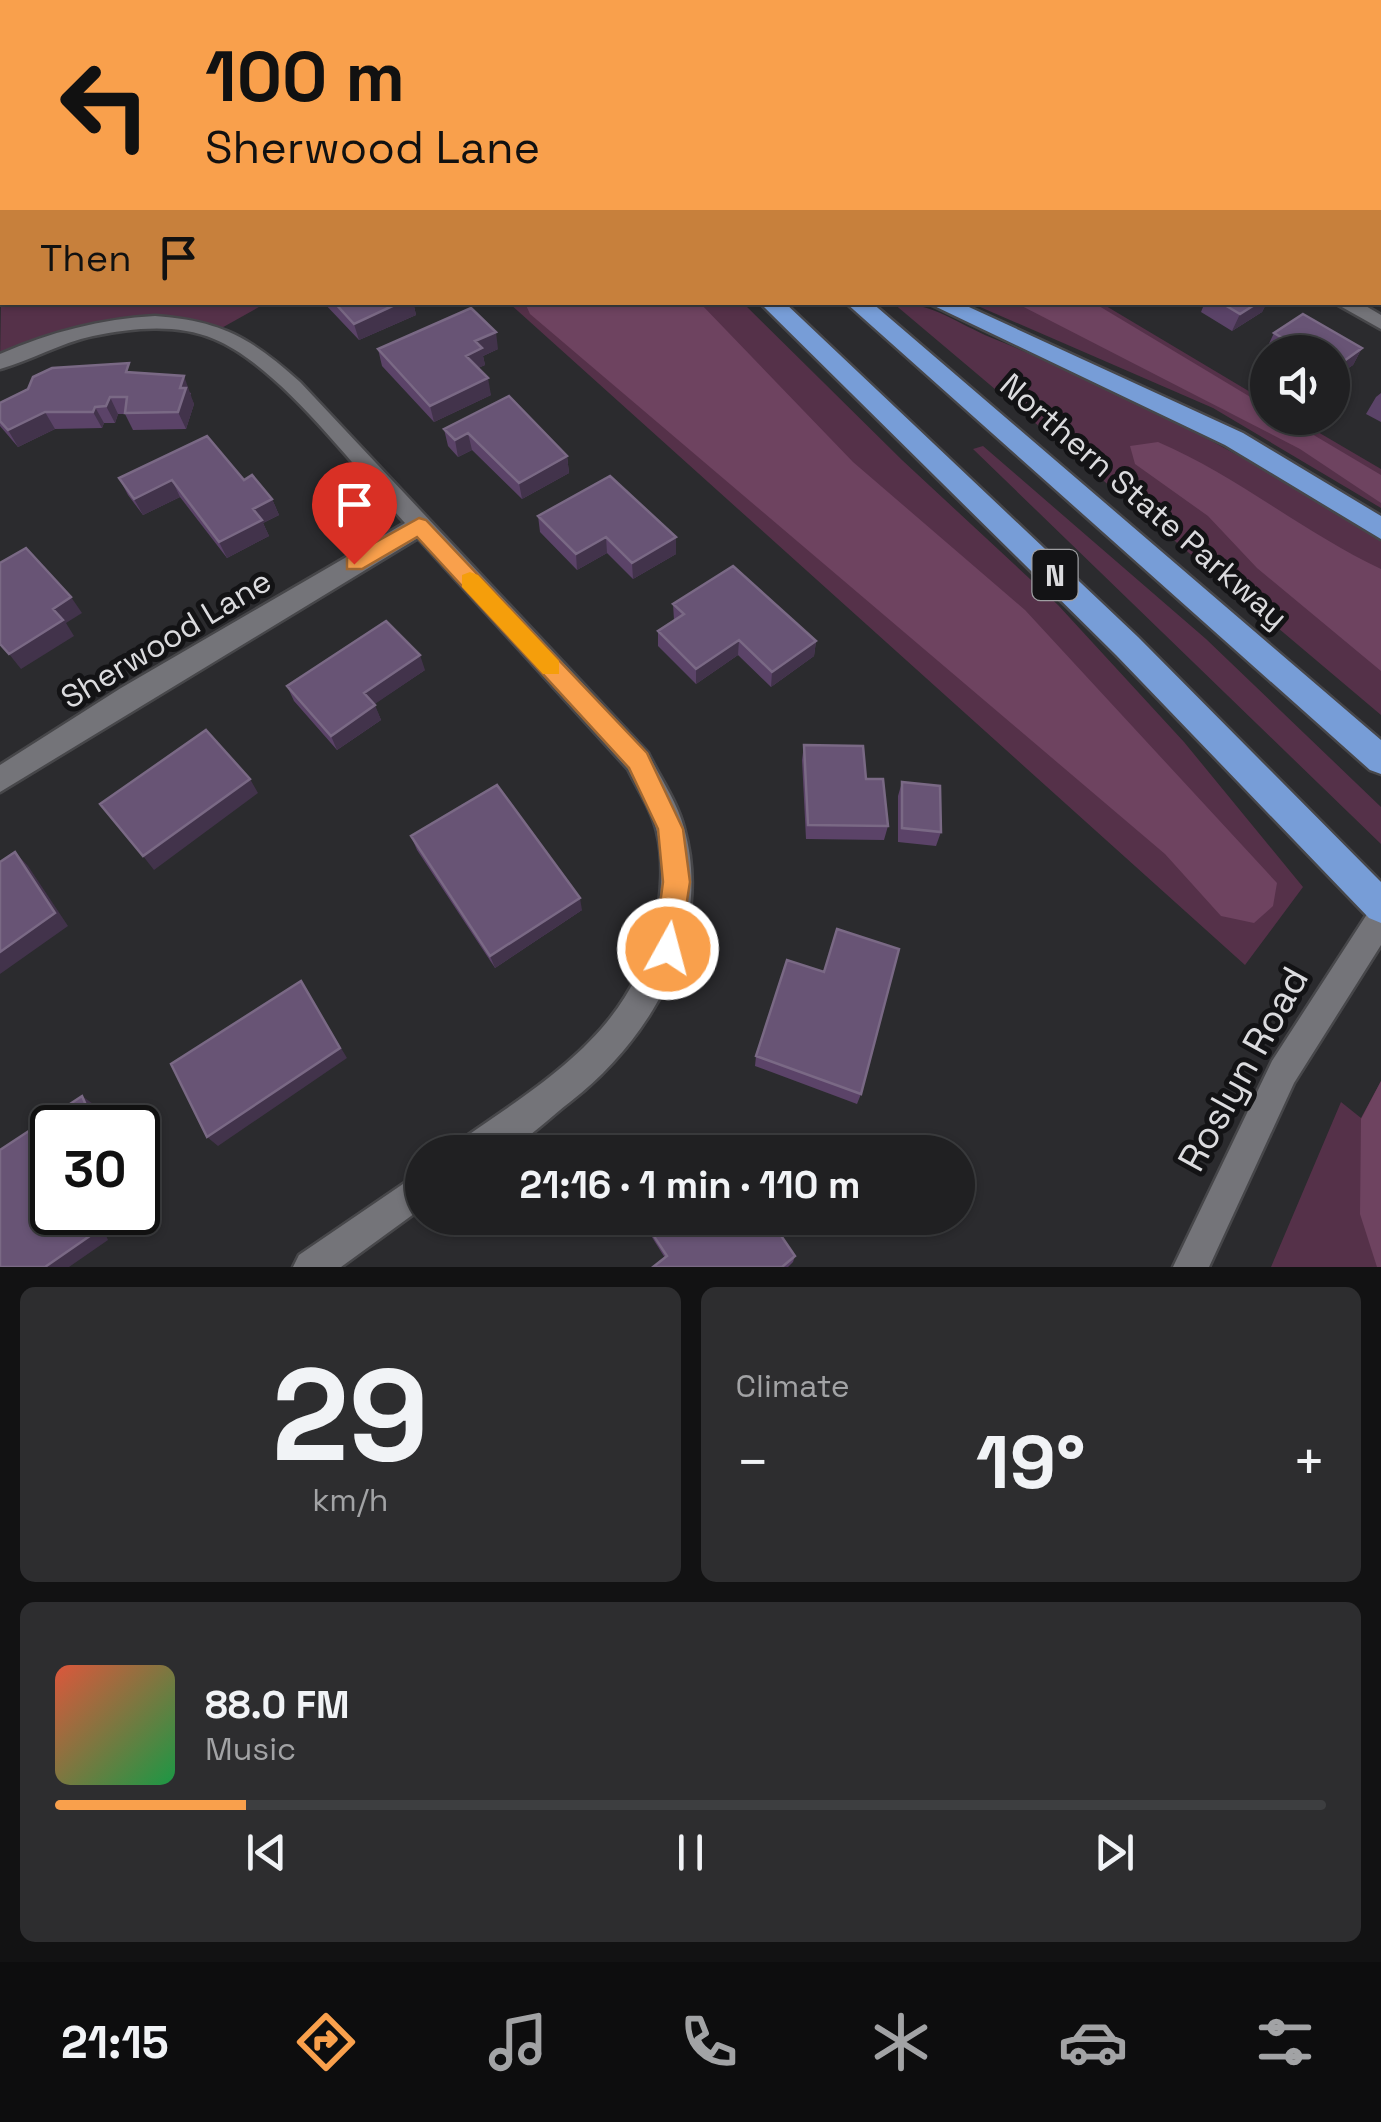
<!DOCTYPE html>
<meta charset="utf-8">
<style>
body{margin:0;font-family:"Space Grotesk",sans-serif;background:#2d2d2f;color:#f1f3f6;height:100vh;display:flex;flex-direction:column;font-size:38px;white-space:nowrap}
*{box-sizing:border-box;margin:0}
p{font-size:32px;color:#a2a3a5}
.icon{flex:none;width:55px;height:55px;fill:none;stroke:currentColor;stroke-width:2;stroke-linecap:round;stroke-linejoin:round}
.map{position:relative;height:1267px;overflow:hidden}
.sheet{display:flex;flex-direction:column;gap:20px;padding:20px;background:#121213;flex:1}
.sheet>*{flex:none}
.banner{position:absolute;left:0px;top:0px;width:1382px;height:305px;box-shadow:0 2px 8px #0004,0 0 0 2px #3d3e40;background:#f9a04c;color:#111;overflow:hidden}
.controls{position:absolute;left:1250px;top:335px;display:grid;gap:20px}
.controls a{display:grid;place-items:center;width:100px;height:100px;border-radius:50%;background:#202022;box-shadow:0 2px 8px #0004,0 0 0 2px #3d3e40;font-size:50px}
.speed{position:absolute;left:30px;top:1105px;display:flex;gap:20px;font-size:50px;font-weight:700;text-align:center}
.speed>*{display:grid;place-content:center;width:130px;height:130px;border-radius:50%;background:#202022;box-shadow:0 2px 8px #0004,0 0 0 2px #3d3e40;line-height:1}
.speed .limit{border:5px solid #111;border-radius:15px;background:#fff;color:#111}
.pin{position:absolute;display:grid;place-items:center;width:85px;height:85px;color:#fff;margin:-102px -42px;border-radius:50% 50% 50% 0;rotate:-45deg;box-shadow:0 0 10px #0007}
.pin .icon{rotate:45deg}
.me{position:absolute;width:110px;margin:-55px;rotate:7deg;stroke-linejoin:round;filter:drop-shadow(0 0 8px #0008)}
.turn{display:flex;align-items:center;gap:35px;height:210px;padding:0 40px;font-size:45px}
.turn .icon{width:130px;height:130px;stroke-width:2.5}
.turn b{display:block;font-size:70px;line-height:85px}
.then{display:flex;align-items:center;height:95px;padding:0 40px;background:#0003;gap:20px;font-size:38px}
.big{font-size:75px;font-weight:700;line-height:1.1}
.sheet .card{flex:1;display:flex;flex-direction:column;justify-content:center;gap:15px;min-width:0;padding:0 35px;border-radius:15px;background:#2d2d2f}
.sheet .dial{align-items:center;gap:0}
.dial b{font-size:130px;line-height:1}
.song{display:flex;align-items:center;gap:30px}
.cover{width:120px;height:120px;border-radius:15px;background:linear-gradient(135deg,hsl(10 70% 55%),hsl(140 70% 35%))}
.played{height:10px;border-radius:5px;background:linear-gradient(90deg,#f9a04c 15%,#3d3e40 15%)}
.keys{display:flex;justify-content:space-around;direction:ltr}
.heat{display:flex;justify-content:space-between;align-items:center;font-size:55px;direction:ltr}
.sheet .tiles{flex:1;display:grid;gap:20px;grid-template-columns:1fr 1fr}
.card:last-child{grid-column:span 2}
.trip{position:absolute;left:405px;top:1135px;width:570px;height:100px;border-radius:50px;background:#202022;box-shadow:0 2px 8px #0004,0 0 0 2px #3d3e40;font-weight:700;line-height:100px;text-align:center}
.tabs{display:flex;height:160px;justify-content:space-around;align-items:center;background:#0d0d0e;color:#a2a3a5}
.tabs .icon{width:70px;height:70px}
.tabs .selected{color:#f9a04c}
.tabs b{font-size:45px;color:#f1f3f6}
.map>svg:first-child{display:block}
.green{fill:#553149}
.forest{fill:#6e4360}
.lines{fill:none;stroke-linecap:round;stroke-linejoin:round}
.street-casing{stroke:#47474a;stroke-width:5}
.secondary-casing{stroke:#47474a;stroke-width:5}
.highway-casing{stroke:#47474a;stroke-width:5}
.street{fill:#747479;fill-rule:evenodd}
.secondary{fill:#747479;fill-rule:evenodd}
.highway{fill:#779dd7;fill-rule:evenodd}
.rail-casing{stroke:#b6b6b9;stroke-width:8}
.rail{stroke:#131315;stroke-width:5;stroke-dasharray:15;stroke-linecap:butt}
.wall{fill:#5b4368}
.shaded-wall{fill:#42334b}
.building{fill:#685475;stroke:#7a6985;stroke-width:2.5}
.route{fill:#f9a04c;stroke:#a26831;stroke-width:2.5}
.slow{fill:#f59e0b}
.labels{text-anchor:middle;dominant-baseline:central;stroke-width:10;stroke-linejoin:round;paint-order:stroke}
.shield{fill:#131315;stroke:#9f9fa2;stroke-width:2.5}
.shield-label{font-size:30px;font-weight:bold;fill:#dbdbde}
.street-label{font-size:32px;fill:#dbdbde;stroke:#131315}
.near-street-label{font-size:38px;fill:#dbdbde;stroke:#131315}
</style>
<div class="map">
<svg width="1381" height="1267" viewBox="0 0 1381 1267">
<rect width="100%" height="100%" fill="#2b2b2e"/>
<path class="green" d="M2,243V302L266,303L218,330L108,323L0,362Z
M509,303H743L902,460L1058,605L1184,742L1303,887L1245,965Z
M893,303C932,302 956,323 992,338C1130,394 1256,460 1381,541V715Z
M971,303H1101L1267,402L1268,418H1294L1381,469V508L1213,408Z
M983,446L1206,639L1381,807V844L973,449Z
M1381,1081V1267H1271L1341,1102L1361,1118Z"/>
<path class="forest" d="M525,303H700L853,462L1025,610L1277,883L1273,906L1254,923L1221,916L1165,854L530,314Z
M1016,303H1094L1267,407L1268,418H1285L1381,475V503L1300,449Z
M1158,442C1237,476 1303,532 1381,569V671L1257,568L1208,516L1135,464L1130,446Z
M1381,1081V1267H1377L1360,1214L1361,1119Z"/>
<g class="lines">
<defs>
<path id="street" d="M208,0H223L224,2H209Z
M838,0H852V2H838Z
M1192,0H1206V2H1192Z
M1380,97H1381V108H1380Z
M1333,302H1359L1381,315V329Z
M155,316C222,321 251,338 300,382L648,753C660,778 677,801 684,828C714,933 650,1040 570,1102C550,1117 525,1143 502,1152C490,1156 468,1153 456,1152L461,1140C546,1081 631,1031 655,924C662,895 664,861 657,832C652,810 638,790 628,769L418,538L0,792V765L121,688L405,523C355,469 280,366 214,339C177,323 132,328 93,336C60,343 32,360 0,369V354C50,332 101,319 155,316Z
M422,1171V1208L341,1267H293L299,1255Z"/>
<path id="secondary" d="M1381,904V945L1294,1083L1209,1267H1173L1272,1061L1371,908Z"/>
<path id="highway" d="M484,0H503L504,2H486Z
M556,0H575L576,2H558Z
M759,302H784L1138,637L1381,882V923L1369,918L1116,655Z
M845,302H871L1381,740V774L1370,770Z
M926,302H958L1243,433L1381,516V539L1225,445Z"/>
</defs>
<use href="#street" class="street-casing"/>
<use href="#secondary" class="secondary-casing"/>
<use href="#highway" class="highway-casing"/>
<use href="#street" class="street"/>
<use href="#secondary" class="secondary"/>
<use href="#highway" class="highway"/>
<defs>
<path id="rail" d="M517,2L524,0"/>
</defs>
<use href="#rail" class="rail-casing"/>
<use href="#rail" class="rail"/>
</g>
<path class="wall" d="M735,0H777V2H736Z
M904,0H942L912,2H905Z
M1081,0H1148V2H1082Z
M1252,0H1311L1310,2H1251Z
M323,302H413L416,315L359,340Z
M1205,302H1267L1262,312L1232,331L1201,312Z
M1303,314L1362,348L1353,365L1332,379V352H1270L1266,350L1274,333Z
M378,349H498L483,356L485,365L478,368L491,395L434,422L382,366Z
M134,372L191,393L190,396L194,404L186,429L133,430L125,414H118L115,423H104L102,428L55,429L18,447L0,426V403Z
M1381,393V422L1366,414L1376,397Z
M509,396L567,456L569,473L522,499L472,450L458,457L448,446L444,429Z
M119,478L244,480L272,499L279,515L263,523L269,536L227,558L180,497L143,515L128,495Z
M538,516L676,554L633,579L607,553L577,570L540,532Z
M673,604L816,641L814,656L771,687L738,655L696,684L658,646V631L674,620Z
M425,670L374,704L381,720L337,750L294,701L287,686Z
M804,745L866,779L888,826L884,840L806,839L802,760Z
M902,782L941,832L936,846L898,842V796Z
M411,836L582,910L495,968L417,850Z
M824,972L861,1094L857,1104L755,1066L756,1056Z
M640,1218H769L795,1256L793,1262L788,1267H653L665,1258Z"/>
<path class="shaded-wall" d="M102,0H149L135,2H103Z
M299,0H320L321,2H292Z
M1297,0H1311L1310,2H1292Z
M0,72H2V90H0Z
M401,302H413L416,315L359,340L354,324Z
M1259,302H1267L1262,312L1232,331L1240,314Z
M496,332L498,349L483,356L485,365L469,372L466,356L475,341Z
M1362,348L1353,365L1332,379L1333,369Z
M184,376L194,404L186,429L178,412L180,388Z
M488,378L491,395L434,422L430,406Z
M110,397L118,414L115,423L106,406Z
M95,407L104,423L102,428L93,412Z
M45,412L55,429L18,447L8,430Z
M468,433L472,450L458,457L455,440Z
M567,456L569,473L522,499L519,483Z
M172,480L180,497L143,515L134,499Z
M272,499L279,515L263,523L269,536L227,558L219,542L253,509Z
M606,537L607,553L577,570L576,554Z
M676,537V554L633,579L632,563Z
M71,597L82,613L66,623L74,636L21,669L9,654L53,609Z
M739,640L738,655L696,684V669Z
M816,641L814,656L771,687L772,672Z
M420,655L425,670L369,708L364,693Z
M375,705L381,720L337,750L331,736Z
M250,779L258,793L154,870L143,856Z
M15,852L28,866L68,926L0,974V952Z
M580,898L582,910L495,968L490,956Z
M301,981L347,1058L218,1146L207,1137Z
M82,1096L96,1106L106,1128H96Z
M84,1212H95L108,1240L69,1267H45Z"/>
<path class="building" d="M137,0H162L164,2H129Z
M1092,0H1135L1137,2H1094Z
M1272,0H1297L1292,2H1277Z
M2,30V44L0,45V31Z
M0,48L2,52V72H0Z
M2,89V108L0,105V90Z
M334,302H401L354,324Z
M1220,302H1259L1240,314Z
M471,308L496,332L475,341L482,348L466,356L488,378L430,406L378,349Z
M1303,314L1362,348L1333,369L1332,352H1306L1274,333Z
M129,363L126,372L184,376L180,388H186L178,412L125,413L127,397H110L106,406L95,407L93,412H45L8,430L0,421V403L28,389L33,377L52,368Z
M509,396L567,456L519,483L468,433L455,440L444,429Z
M207,436L244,480L252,475L272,499L253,509L262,520L219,542L172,480L134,499L119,478Z
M610,476L676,537L632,563L606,537L576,554L538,516Z
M26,548L71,597L53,609L63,620L9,654L0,644V563Z
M733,566L816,641L772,672L739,640L696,669L658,631L684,614L673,604Z
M386,621L420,655L364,693L375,705L331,736L287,686Z
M206,730L250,779L143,856L100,804Z
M804,745L863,746L866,779H883L888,826L808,825Z
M902,782L940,786L941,832L902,828Z
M497,785L580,898L490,956L411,836Z
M15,852L55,913L0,952V862Z
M837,929L899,949L861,1094L756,1056L787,960L824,972Z
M301,981L340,1048L207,1137L171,1064Z
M82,1096L96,1128H52V1212H84L94,1233L45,1267H0V1150Z
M642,1218H769L795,1256L782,1267H653L667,1256Z"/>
<path class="route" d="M419,518L426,520L647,753L683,829L690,882L678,958L668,962L658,958L654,949L663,882L658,829L629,768L417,537L362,569H347V558Z"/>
<path class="slow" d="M470,572L478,575L559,661V674H543L462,587V575Z"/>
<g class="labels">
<rect class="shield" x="1032.5" y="550" width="45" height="50" rx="8"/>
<g class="shield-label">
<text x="1055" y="575">N</text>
</g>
<g class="street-label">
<text transform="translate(1144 501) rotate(41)">Northern State Parkway</text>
<text transform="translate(166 639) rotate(-31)">Sherwood Lane</text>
</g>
<g class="near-street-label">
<text transform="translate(1243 1069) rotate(-61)">Roslyn Road</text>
</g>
</g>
</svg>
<div class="controls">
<a><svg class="icon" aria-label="sound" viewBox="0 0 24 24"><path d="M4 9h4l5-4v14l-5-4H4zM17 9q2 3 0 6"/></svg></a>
</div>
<div class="speed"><div class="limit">30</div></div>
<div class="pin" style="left:354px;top:564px;background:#d93025"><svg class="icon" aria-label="arrive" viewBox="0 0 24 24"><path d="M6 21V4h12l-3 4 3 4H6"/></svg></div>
<svg class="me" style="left:668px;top:949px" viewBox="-20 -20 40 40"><circle r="17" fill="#f9a04c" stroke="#fff" stroke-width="3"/><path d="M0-11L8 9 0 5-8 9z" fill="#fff"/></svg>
<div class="trip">21:16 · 1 min · 110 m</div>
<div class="banner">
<div class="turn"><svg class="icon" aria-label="left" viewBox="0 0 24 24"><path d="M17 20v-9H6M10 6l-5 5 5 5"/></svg><div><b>100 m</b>Sherwood Lane</div></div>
<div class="then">Then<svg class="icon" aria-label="arrive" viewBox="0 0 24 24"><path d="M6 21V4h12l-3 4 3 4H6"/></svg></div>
</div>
</div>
<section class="sheet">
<div class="tiles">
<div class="card dial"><b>29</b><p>km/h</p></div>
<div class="card"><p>Climate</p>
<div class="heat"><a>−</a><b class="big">19°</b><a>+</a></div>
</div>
<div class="card">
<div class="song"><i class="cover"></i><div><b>88.0 FM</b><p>Music</p></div></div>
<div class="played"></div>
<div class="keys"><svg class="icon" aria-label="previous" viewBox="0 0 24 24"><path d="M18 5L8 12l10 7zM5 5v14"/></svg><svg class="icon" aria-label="pause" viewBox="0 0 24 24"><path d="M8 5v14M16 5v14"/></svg><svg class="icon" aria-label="next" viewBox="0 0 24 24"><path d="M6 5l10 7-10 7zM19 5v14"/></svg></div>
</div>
</div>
</section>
<nav class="tabs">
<b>21:15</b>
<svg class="icon selected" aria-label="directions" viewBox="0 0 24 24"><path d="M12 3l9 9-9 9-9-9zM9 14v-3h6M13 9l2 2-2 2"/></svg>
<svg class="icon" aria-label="music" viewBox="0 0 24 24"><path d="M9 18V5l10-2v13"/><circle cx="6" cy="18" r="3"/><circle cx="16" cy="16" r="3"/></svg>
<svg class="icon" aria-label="phone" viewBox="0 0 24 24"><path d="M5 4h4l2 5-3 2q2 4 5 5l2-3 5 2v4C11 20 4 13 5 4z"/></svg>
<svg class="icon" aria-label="climate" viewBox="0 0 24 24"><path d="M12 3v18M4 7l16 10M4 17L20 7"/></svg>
<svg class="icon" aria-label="car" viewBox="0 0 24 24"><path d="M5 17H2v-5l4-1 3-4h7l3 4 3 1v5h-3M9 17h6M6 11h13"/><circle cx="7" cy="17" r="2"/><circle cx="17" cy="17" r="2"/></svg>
<svg class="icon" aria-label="filters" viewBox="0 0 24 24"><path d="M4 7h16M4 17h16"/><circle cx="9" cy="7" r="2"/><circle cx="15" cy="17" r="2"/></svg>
</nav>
